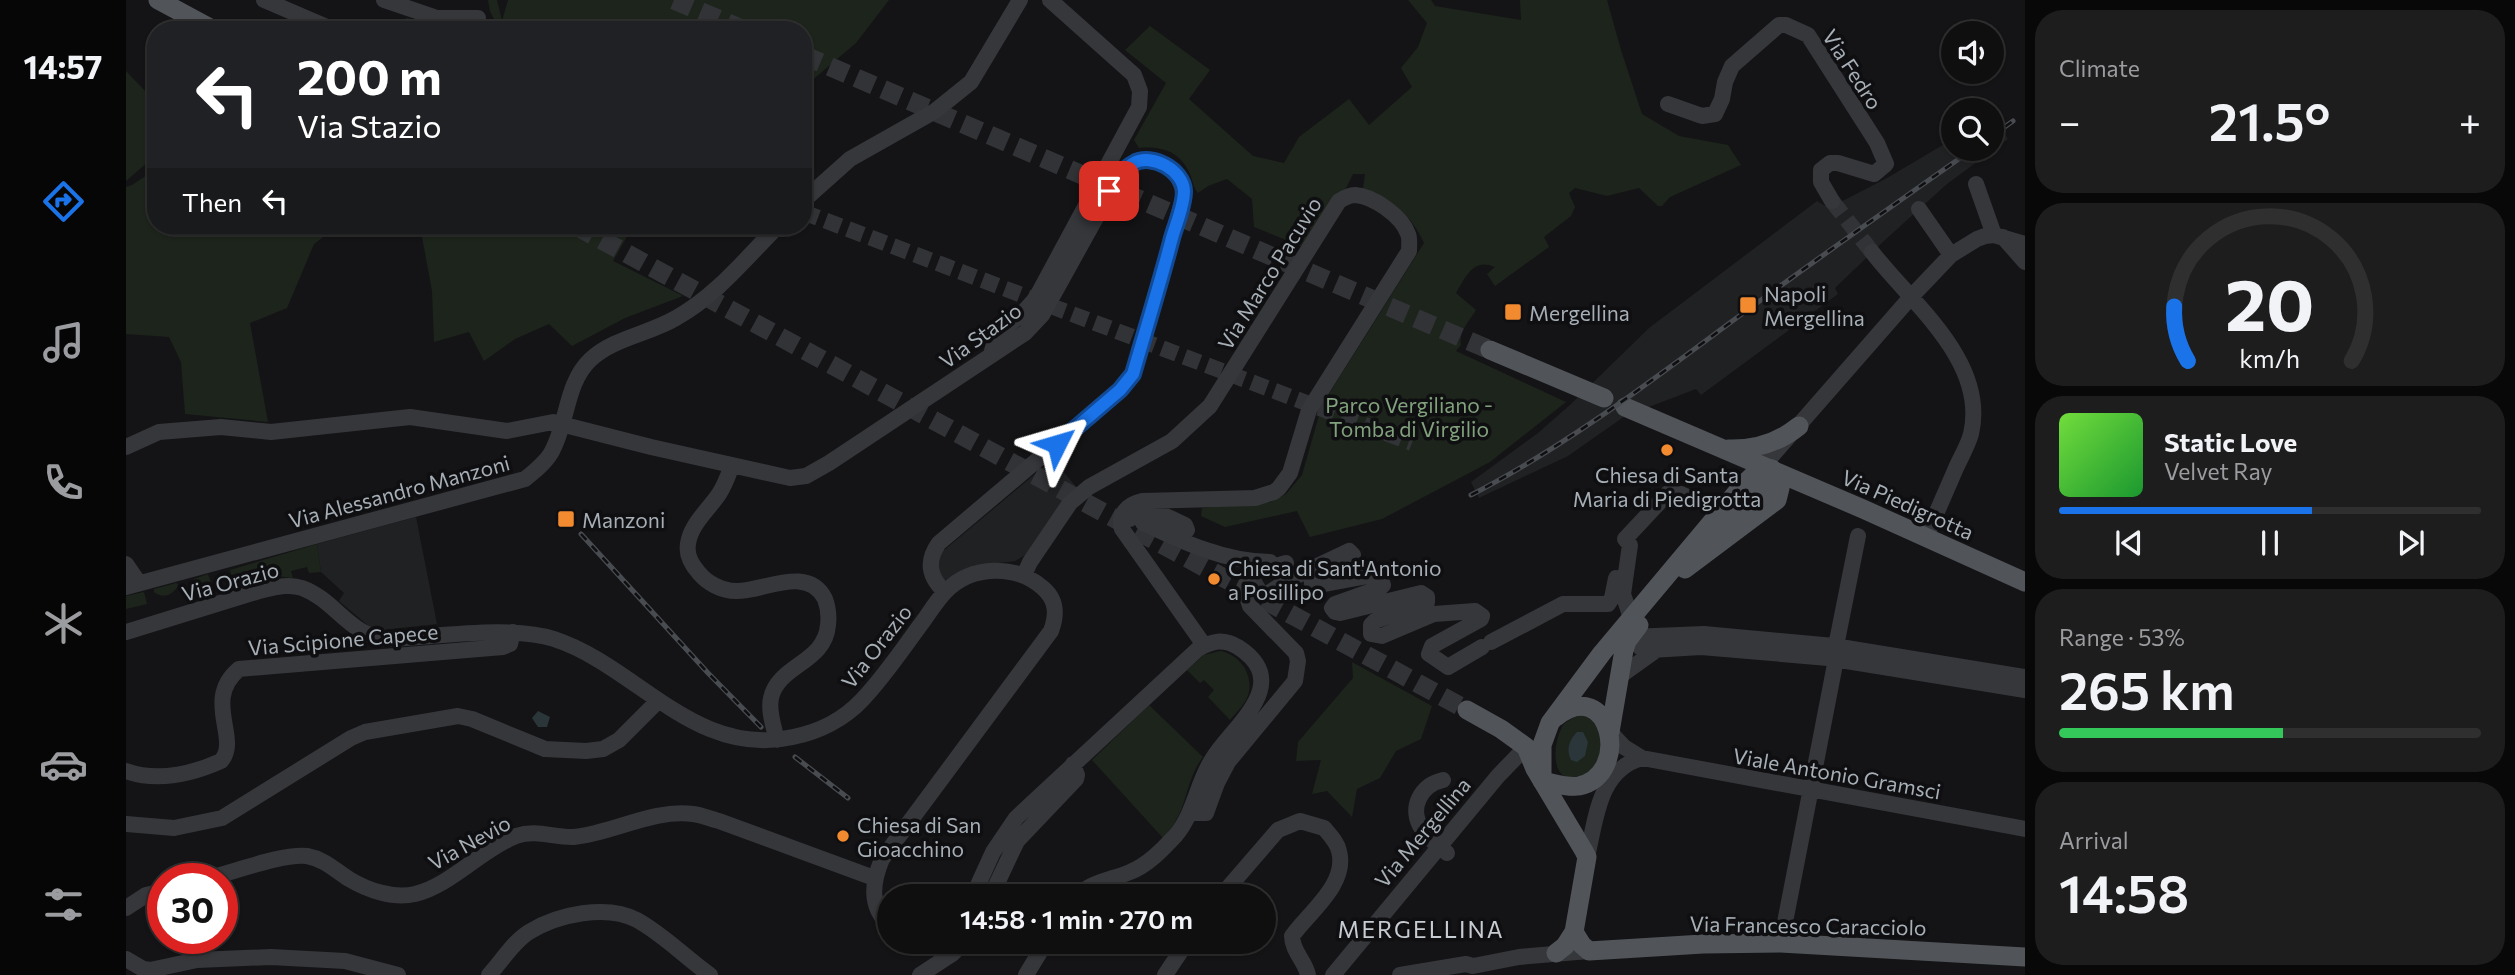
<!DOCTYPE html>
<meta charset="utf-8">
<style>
body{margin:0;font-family:Commissioner,sans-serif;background:#1d1d1e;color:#f1f3f6;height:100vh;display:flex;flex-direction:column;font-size:26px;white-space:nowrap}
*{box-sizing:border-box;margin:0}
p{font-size:23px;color:#9b9c9f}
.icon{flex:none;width:38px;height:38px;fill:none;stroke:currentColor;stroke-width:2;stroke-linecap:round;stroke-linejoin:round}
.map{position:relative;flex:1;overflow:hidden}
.details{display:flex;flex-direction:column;gap:10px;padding:10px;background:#080809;width:490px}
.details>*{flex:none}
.hud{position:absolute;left:21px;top:21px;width:665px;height:214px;border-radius:28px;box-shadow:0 2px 5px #0004,0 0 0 2px #2f2f30;background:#202124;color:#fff;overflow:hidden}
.controls{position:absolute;left:1815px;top:21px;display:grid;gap:14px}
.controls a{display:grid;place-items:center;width:63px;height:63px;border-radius:50%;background:#0f0f10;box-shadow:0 2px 5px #0004,0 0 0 2px #2f2f30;font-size:35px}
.speed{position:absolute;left:21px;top:863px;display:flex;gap:14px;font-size:35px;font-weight:700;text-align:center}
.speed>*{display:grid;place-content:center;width:91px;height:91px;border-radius:50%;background:#0f0f10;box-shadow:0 2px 5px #0004,0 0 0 2px #2f2f30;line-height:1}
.speed .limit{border:10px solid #d22;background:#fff;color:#111}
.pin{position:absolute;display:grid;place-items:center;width:60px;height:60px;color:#fff;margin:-30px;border-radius:14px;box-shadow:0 4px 10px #0006}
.me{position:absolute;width:77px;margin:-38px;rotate:50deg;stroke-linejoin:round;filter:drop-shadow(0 0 5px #0008)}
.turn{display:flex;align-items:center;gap:24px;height:147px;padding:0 35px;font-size:32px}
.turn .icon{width:91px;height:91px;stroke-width:2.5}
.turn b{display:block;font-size:49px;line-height:60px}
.then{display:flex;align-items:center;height:66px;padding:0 35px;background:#0003;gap:14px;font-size:26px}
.big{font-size:52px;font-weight:600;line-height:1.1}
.details .widget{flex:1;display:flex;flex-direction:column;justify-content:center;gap:10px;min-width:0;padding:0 24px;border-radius:28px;background:#1d1d1e}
.details .dial{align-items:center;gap:0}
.dial svg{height:182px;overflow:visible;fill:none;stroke:#2f2f30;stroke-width:7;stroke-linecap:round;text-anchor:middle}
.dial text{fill:#f1f3f6;stroke:none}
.song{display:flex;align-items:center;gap:21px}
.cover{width:84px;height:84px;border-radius:10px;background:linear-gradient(135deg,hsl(100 70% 55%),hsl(130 70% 35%))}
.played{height:7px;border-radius:4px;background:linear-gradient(90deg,#1a73e8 60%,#2f2f30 60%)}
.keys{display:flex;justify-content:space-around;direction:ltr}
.heat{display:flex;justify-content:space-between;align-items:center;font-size:38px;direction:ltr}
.charge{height:10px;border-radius:5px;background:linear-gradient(90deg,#34c759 53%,#2f2f30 0)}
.trip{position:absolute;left:751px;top:884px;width:399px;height:70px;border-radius:35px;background:#0f0f10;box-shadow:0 2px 5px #0004,0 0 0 2px #2f2f30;font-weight:600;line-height:70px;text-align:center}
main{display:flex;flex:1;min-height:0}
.menu{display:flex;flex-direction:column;width:126px;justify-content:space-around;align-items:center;background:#060606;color:#9b9c9f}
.menu .icon{width:49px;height:49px}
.menu .current{color:#1a73e8}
.menu b{font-size:32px;color:#f1f3f6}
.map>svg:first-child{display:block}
.built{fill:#202123}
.green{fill:#1d241c}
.water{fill:#2a363a}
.pier{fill:#141416}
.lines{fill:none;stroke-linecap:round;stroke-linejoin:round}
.minor-tunnel{stroke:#313336;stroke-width:16;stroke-dasharray:16 8;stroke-linecap:butt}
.major-tunnel{stroke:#313336;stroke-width:19;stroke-dasharray:19 10;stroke-linecap:butt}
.minor{stroke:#35373b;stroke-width:16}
.major{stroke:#51555a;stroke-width:19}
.rail-casing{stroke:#484c50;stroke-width:5}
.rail{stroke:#0f0f11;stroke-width:2.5;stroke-dasharray:8;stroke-linecap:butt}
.route-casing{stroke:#114b97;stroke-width:18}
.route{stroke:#1a73e8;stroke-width:12}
.poi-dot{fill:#f28a30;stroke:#0f0f11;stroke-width:2.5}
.labels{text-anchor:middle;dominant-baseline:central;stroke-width:7;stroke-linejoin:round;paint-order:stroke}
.street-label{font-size:21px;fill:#a6aeb6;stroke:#0f0f11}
.poi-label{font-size:21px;fill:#a6aeb6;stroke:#0f0f11;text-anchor:start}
.park-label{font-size:21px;fill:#82a17d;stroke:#0f0f11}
.neighbourhood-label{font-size:23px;letter-spacing:2px;fill:#c7ccd2;stroke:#0f0f11}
</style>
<main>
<nav class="menu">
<b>14:57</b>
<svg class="icon current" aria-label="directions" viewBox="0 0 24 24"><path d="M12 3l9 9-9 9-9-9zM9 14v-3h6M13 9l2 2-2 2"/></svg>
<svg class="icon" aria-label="music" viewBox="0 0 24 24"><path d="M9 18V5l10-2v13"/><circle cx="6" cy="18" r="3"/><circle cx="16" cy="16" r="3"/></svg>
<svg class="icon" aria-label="phone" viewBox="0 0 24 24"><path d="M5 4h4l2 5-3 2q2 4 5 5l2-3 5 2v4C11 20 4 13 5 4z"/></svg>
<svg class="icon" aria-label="climate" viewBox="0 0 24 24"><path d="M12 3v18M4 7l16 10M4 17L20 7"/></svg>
<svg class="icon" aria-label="car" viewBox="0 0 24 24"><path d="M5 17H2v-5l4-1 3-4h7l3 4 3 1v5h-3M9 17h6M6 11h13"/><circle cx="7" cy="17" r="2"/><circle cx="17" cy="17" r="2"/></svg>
<svg class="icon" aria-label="filters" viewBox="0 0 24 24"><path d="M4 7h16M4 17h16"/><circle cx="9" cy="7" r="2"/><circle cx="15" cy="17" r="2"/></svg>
</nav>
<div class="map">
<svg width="1899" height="975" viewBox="0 0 1899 975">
<rect width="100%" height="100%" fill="#141416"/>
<path class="built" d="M1866,117L1882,139L1821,184L1759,240L1709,288L1712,294L1575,395L1570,389L1499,416L1442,456L1353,498L1345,482L1412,433L1445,404L1523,328L1691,201L1703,208L1761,178L1827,139V149H1866Z
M927,459L951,488L901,554L889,561L848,566L817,581L812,575L811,560L816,552Z
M290,517L311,624L256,630L245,628L213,601L218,593L195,572L191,544Z"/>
<path class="green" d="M362,0H371L376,21L382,0H763L730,43L677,88V30H399L372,27L364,11Z
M1282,0H1305L1309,6L1395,20L1394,0H1481L1495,50L1516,114L1553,136L1602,145L1615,165L1544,197L1536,206H1532L1513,188L1481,196L1449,188L1443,193L1449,207L1445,216L1418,237L1423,247L1369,286L1361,274L1369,267C1347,257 1339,278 1330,293L1350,310C1344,320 1332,332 1335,345L1330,351L1440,402L1364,462L1256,519L1184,537L1171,511L1099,527L1075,516L1076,508L1145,502L1160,494L1176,475L1196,405L1298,243C1284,212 1266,203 1237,189L1239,174H1227L1220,188L1208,198L1177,247L1128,227L1126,199L1101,179L1082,186L1072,193C1066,186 1067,179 1063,172C1053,151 1035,146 1013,148L1008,140L1040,83L999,50L1024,26L1084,70L1063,99L1127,156L1158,163L1173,137L1223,99L1243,125L1286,87L1275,68L1292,47L1301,23Z
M280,18L317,24L316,30H275Z
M0,71L22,94L30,90V155L0,181Z
M30,169V226H212L188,244L161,308L124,323L142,422L59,414L55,362L43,337L0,334V187L6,185Z
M294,226H507L487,261L557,296L499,318L446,346L423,324L389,339L358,361L343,332L308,342L306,291Z
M191,544L195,572L183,573L181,567L165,571L167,578L150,576L108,588L104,570Z
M82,574L86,586L70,590L68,579Z
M50,583L53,585C47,594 38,600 28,592V589Z
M18,592L21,604L0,609V596Z
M1094,651C1114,654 1130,677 1121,698C1117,706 1110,713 1104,720L1082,697L1088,690L1078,680L1074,683L1061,670L1078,655Z
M1226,662L1306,706L1295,739L1270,751L1254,778L1231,789L1226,817L1201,791L1186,794L1195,760L1170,761L1172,742L1227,678Z
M1023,705L1077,757C1057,783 1064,810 1037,838L966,760Z
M1457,714L1470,722C1472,730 1476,740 1475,749C1475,763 1458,782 1442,778C1423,772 1429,736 1438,724C1443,719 1450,717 1457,714Z"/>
<path class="water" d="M412,711L424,717L421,727H412L406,718Z
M1451,732H1457L1462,742L1459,756L1451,762L1445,760C1440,750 1443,740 1451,732Z"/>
<path class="pier" d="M1766,969L1836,973L1855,975H1723V971L1765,974Z"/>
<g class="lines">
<path class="minor-tunnel" d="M1706,201L1746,252
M677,212L1286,443
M1136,580L1131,583L1130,589L1134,593L1141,594"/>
<path class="major-tunnel" d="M548,0L618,30
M677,55L1364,350
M450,226L1341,710"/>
<path class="minor" d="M138,0L208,30
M258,0L311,18H352
M1542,104L1576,116L1589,114L1596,99L1599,82L1606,66L1653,25H1660L1682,35L1751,143L1760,164L1748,174L1712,163H1704L1695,170V182L1706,201
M1850,184L1868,235
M677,201L724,159L809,111L845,82L894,0
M1793,209L1825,255
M1877,237L1899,262
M1746,252C1785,303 1862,361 1845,434C1842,445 1835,457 1830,468C1820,491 1810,514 1800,537
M865,355L870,335L894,316L910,298L1013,107L1014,91L1008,75L924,0
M0,447L33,432L95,427L145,432L284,417L381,431L427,422L525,447L664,478L680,476L703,463L899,333L916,315L992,178L1010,161C1034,157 1059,173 1057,199L1007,374L994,390L813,543C800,561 803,577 819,592
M606,465C602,476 599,485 593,494C583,509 564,525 562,544C560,555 565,564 573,573C581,583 596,591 610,591C636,592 682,564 699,599C702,607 703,617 702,625C699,663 652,665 645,698C642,711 648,728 651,740
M1637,466L1784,298L1825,255L1851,239L1859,236L1868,235L1899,244
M1004,519C1019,503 1042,517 1059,525L1061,530L1058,532L1023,517H1018L1016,520L1017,523C1057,542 1099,562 1144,562
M0,564L13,583
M898,575L904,562L944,503L963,487L1046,441L1084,406L1213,201C1218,198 1223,195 1229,195C1247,196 1276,216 1282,234C1284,238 1283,246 1283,251L1183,410L1164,473L1153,488L1148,492L1129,498L1016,501C1002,504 991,515 996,529L1078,645
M0,587L399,479C409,471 419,463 425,453C442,424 439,384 464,360C487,338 523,334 550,318C591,295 620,258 652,226
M1141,594L1166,578L1223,551L1227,555L1226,559L1189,579L1186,583L1188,586L1247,575L1254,577L1257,585L1254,588L1209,604L1206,608L1209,612L1214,613L1295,593L1301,597V602L1249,621L1245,625V634L1256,636L1308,614L1349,611L1356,616L1355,619L1306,646L1303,654L1322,667L1356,647
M1505,618L1497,594L1504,545L1499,539L1542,493L1555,494L1595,512
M0,632L133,591C147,588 162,583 176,588C210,600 225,639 264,639C310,637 386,625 428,639C511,666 569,759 667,737C693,732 718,719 736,700C759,676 778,647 798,620C805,610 812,599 820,591C846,565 890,564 917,588C931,600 931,615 925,631L756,859C746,883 743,906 763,925
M1504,637L1515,648L1525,650L1575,647L1702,658L1899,690
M1504,637L1578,634L1708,646L1899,677
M1365,642L1437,604H1482L1486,598L1490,578
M1710,646L1732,536
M1494,676L1529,651
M1484,732L1498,747L1516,758L1899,829
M0,771C31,782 66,774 95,761C115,739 76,700 113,669L377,647L384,644L387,632
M1317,780C1295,785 1282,808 1296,829C1301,838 1312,845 1321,853
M1064,813H1080L1091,783L1102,762L1169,681L1172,661L1170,653L1124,606L1118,588L1125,573L1160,563
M0,824L48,828L96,818L225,738L239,732L332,716L346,719L419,749L460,751L477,749L493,740L532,701
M1461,857C1470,820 1472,770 1516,758
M83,878C108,872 158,853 181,856C198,859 209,870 223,879C241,890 267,899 289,894C324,886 356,849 390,836C411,829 428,838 448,837C488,833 526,809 567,814C576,815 585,819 593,821L748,878
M847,896L867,852L890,818L1072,649C1086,641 1097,638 1112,647C1168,683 1108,725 1087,758C1071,782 1069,812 1050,835C1037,849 1022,865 1004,872C985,880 966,881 951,896
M865,896L891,841L950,779L951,775L947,764
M1095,896L1152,830L1174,821L1198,828C1204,835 1211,842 1213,851C1222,884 1183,912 1166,936C1166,951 1179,961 1182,975
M0,908L20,895L37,891
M1655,943L1710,659
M0,959L17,969L24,970L71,960L145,957L219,961L272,975
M363,975C376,961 387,942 403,932C432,914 481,904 511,920C538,935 560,958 584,975
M794,975L826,954L839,942
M900,975L920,942
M1039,975L1061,942
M1207,975L1372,776L1400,747
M1274,975L1340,964L1347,966L1393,957L1463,951"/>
<path class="major" d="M32,0L88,30
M1364,350L1478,398
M1499,407L1737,509L1899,582
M1602,449C1629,450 1652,443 1673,426
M1584,541C1607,518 1638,502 1646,469
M1559,569L1651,500L1654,488L1646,469
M1341,710L1375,729L1400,747L1409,769L1458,851L1461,857L1448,932L1456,945L1463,951L1577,944L1655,943L1899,957
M1484,732L1498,650L1501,641L1513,625
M1416,778V745L1424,723L1476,653L1616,486L1637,466
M1416,781C1427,783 1442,788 1453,786C1507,774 1484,674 1430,717
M1430,953L1439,946L1448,932"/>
<defs>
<path id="rail" d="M1866,136L1887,121
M1345,495C1438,447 1521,384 1605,322C1685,263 1766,206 1847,149
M455,534L582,673L635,727
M669,757L722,798"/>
</defs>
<use href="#rail" class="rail-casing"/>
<use href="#rail" class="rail"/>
</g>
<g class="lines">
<defs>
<path id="route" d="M931,444L994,390L1007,374C1020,329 1034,284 1046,238C1050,224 1058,206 1058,191C1057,170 1026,153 1008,163C997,169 990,181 983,191"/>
</defs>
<use href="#route" class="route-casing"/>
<use href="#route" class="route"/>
</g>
<g class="poi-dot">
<rect x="1613" y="296" width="18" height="18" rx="3.5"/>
<rect x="1378" y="303" width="18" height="18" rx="3.5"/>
<circle cx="1541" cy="450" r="7"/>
<rect x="431" y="510" width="18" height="18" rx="3.5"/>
<circle cx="1088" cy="579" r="7"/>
<circle cx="717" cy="836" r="7"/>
</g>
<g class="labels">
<g class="street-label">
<text transform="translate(1727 69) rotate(57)">Via Fedro</text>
<text transform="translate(1143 273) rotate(-58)">Via Marco Pacuvio</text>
<text transform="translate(854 335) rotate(-36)">Via Stazio</text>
<text transform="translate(273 491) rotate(-15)">Via Alessandro Manzoni</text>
<text transform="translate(1782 504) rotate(24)">Via Piedigrotta</text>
<text transform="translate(104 581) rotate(-15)">Via Orazio</text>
<text transform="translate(217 639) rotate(-5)">Via Scipione Capece</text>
<text transform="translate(750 646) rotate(-52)">Via Orazio</text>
<text transform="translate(1711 773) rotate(10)">Viale Antonio Gramsci</text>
<text transform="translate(1296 832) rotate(-50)">Via Mergellina</text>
<text transform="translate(343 842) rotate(-29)">Via Nevio</text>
<text transform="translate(1682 925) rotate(1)">Via Francesco Caracciolo</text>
</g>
<g class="poi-label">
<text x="1638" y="293">Napoli<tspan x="1638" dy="24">Mergellina</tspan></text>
<text x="1403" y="312">Mergellina</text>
<text x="1541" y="474" text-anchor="middle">Chiesa di Santa<tspan x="1541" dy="24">Maria di Piedigrotta</tspan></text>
<text x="456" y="519">Manzoni</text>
<text x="1102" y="567">Chiesa di Sant'Antonio<tspan x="1102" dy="24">a Posillipo</tspan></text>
<text x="731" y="824">Chiesa di San<tspan x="731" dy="24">Gioacchino</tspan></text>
</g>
<g class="park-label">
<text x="1283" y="404">Parco Vergiliano -<tspan x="1283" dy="24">Tomba di Virgilio</tspan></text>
</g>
<g class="neighbourhood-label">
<text x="1295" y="929">MERGELLINA</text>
</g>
</g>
</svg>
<div class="controls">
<a><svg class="icon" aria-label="sound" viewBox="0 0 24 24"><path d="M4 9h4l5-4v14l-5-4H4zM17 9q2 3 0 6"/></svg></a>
<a><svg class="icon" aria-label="search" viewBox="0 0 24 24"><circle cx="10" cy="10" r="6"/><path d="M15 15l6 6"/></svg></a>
</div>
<div class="speed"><div class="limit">30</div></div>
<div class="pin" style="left:983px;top:191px;background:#d93025"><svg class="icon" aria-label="arrive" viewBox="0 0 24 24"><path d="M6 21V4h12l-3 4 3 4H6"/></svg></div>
<svg class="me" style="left:931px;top:444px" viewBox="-20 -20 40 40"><path d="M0-17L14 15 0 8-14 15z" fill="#1a73e8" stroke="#fff" stroke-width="4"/></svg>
<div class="trip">14:58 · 1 min · 270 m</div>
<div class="hud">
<div class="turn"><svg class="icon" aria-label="left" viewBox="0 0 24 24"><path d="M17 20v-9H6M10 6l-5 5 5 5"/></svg><div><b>200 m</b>Via Stazio</div></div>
<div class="then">Then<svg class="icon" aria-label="left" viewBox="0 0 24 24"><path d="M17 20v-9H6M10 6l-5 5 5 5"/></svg></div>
</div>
</div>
<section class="details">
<div class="widget"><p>Climate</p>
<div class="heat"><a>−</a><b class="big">21.5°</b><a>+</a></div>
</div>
<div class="widget dial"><svg viewBox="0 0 100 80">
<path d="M14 69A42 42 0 1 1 86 69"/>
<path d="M14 69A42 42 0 0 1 8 45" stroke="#1a73e8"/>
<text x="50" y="56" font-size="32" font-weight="700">20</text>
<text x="50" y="72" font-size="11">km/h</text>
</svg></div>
<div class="widget">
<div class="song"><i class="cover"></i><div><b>Static Love</b><p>Velvet Ray</p></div></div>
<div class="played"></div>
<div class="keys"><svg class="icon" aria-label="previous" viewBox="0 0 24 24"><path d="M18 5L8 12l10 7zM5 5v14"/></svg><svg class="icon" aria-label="pause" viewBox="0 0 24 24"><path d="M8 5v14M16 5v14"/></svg><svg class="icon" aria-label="next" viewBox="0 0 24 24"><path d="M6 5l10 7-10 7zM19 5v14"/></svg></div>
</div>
<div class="widget"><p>Range · 53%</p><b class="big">265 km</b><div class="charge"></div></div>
<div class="widget"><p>Arrival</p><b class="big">14:58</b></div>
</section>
</main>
